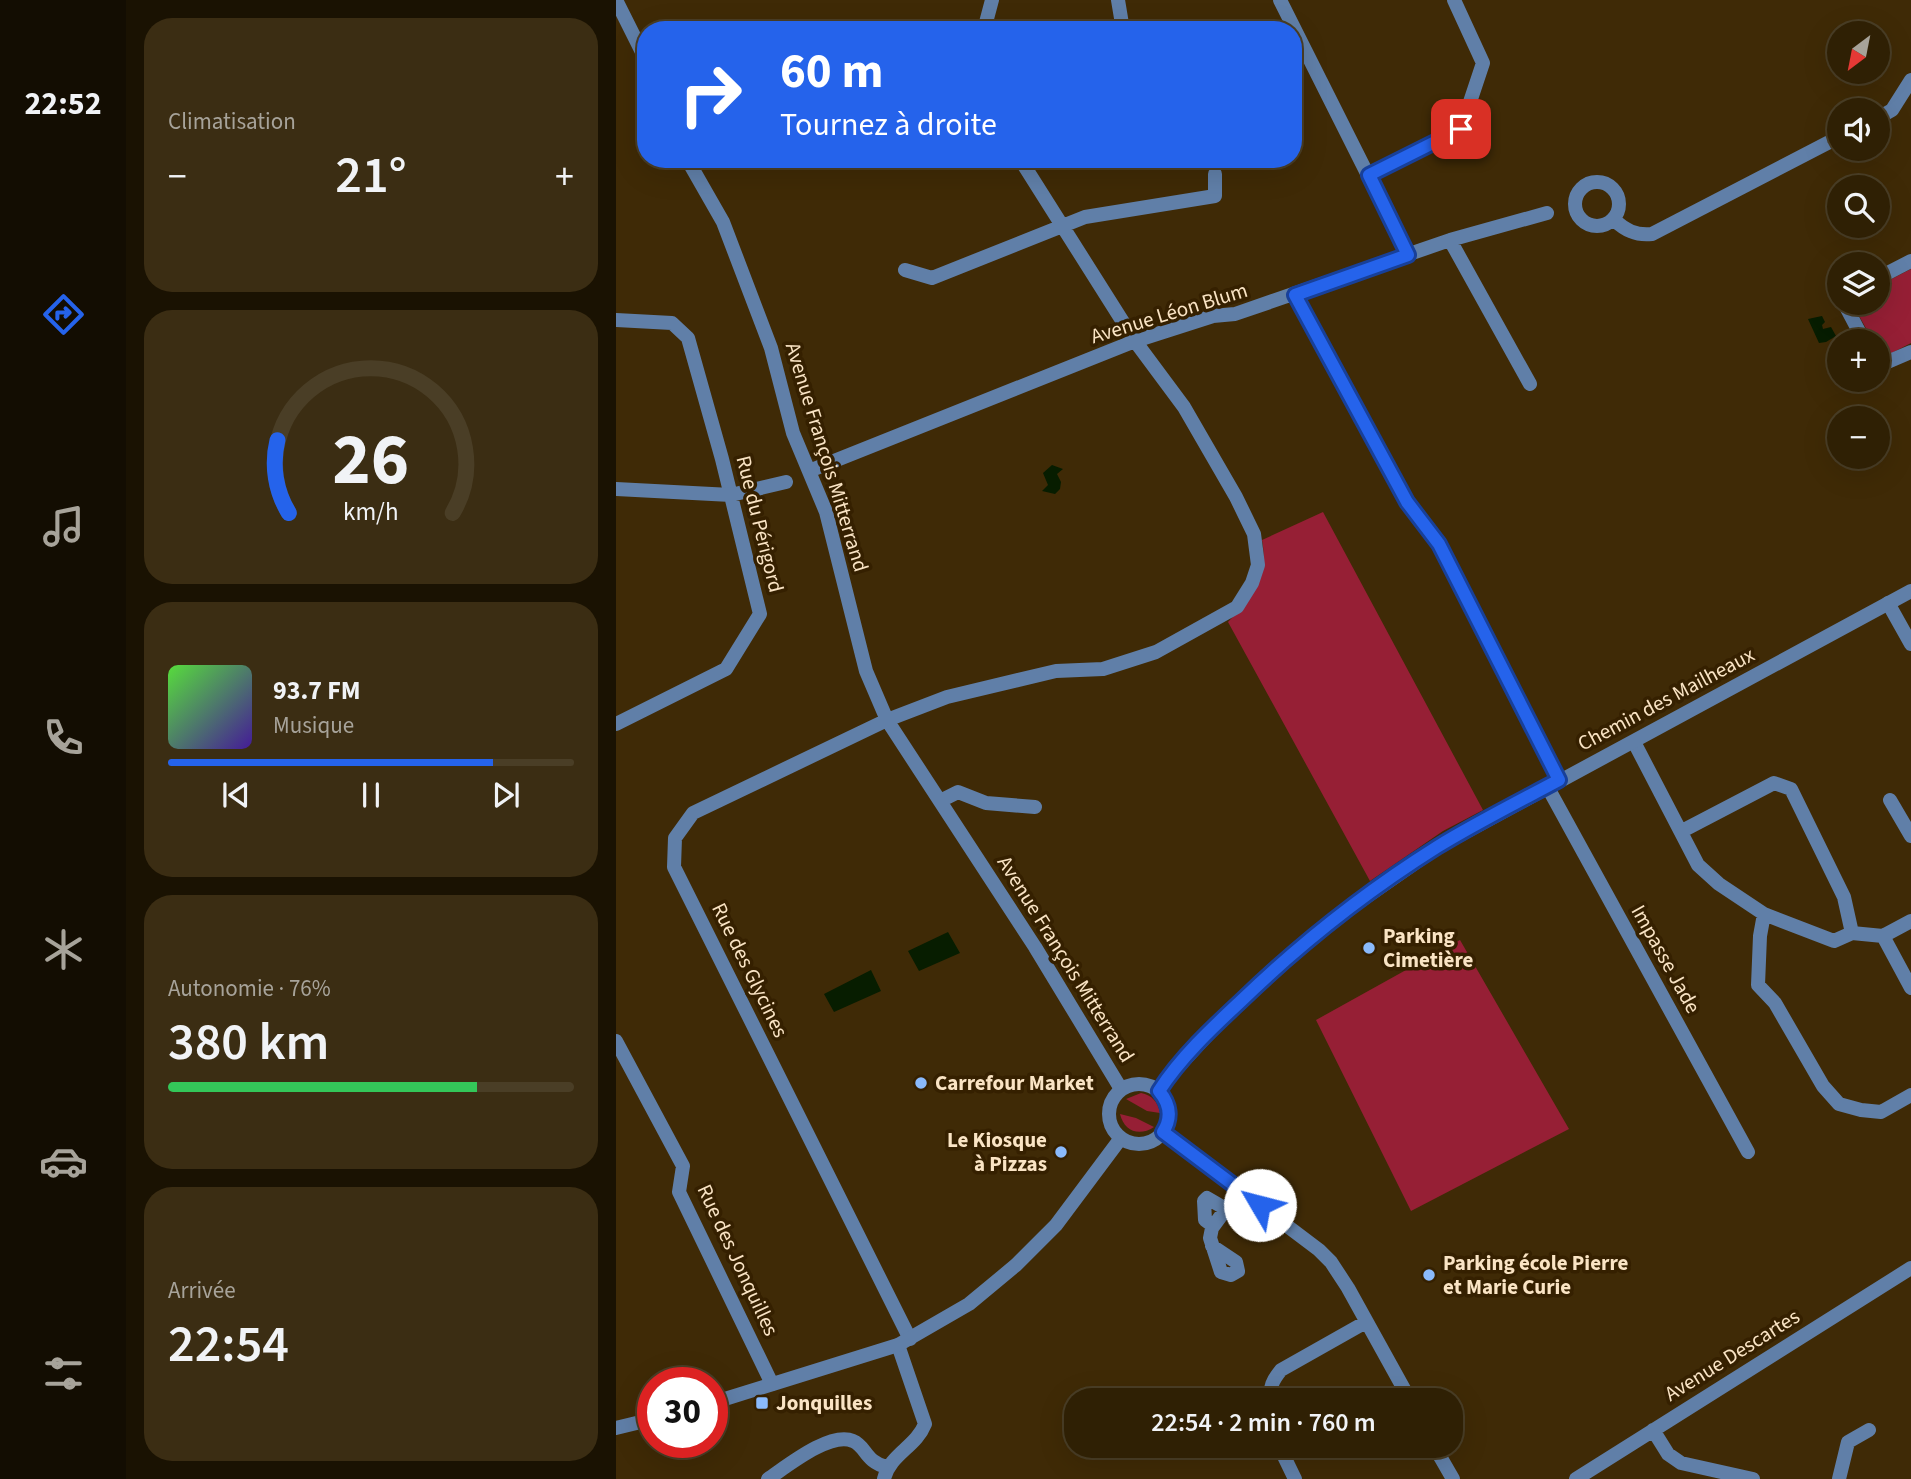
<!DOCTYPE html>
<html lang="fr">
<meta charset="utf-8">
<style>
body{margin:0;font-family:"Source Sans 3",sans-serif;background:#3b2d13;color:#f1f3f6;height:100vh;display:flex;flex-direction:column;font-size:26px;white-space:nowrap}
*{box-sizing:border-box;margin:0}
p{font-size:23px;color:#a7a39a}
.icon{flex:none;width:38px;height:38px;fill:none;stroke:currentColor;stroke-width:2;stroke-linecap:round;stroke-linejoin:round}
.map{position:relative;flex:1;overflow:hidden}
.details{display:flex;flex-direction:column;gap:18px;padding:18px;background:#1a1202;width:490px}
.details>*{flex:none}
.top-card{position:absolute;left:21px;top:21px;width:665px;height:147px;border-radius:28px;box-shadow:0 7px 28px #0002,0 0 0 2px #4a3e26;background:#2563eb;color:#fff;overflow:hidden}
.needle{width:46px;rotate:212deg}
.tools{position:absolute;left:1211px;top:21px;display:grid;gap:14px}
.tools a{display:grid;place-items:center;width:63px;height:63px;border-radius:50%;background:#2f2004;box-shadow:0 7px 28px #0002,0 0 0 2px #4a3e26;font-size:35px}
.speed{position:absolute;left:21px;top:1367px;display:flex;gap:14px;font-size:35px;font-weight:700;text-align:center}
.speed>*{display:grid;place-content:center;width:91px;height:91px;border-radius:50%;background:#2f2004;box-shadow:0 7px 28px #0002,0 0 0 2px #4a3e26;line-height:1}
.speed .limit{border:10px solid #d22;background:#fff;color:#111}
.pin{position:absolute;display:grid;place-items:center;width:60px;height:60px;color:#fff;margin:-30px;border-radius:14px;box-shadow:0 4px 10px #0006}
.me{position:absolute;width:77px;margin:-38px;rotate:307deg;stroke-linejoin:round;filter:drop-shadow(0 0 5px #0008)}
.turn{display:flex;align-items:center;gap:24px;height:147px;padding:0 28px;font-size:32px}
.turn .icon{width:91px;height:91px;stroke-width:2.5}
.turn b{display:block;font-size:49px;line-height:60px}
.big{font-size:52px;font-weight:600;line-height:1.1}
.details .widget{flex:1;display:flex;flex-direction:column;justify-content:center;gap:10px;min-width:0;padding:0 24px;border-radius:28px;background:#3b2d13}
.details .dial{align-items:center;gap:0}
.dial svg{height:182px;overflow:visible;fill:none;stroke:#4a3e26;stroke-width:7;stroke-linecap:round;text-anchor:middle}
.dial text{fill:#f1f3f6;stroke:none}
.song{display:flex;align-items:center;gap:21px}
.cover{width:84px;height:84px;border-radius:10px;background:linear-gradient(135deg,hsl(110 70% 55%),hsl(260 70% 35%))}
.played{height:7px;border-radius:4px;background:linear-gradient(90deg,#2563eb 80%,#4a3e26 80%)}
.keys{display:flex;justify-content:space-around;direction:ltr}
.heat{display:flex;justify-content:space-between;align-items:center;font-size:38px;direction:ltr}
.charge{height:10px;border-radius:5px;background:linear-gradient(90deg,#34c759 76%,#4a3e26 0)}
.trip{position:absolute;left:448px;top:1388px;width:399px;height:70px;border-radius:28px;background:#2f2004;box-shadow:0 7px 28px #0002,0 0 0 2px #4a3e26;font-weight:600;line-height:70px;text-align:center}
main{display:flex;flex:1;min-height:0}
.dock{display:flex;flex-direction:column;width:126px;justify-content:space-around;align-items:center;background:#130d02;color:#a7a39a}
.dock .icon{width:49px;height:49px}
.dock .selected{color:#2563eb}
.dock b{font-size:32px;color:#f1f3f6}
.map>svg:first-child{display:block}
.green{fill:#961f35}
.water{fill:#071d00}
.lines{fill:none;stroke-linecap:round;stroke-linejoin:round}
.minor{stroke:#607fa8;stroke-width:14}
.tertiary{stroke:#607fa8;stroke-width:14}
.route-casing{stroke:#184099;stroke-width:18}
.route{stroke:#2563eb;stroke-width:12}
.poi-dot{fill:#8abafc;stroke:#352000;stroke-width:2.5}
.labels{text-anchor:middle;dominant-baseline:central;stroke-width:7;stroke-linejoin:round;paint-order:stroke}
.street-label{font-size:21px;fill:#fae4c4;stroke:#352000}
.poi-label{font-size:21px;font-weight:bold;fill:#fae4c4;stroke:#352000;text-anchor:start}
</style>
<main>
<nav class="dock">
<b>22:52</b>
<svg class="icon selected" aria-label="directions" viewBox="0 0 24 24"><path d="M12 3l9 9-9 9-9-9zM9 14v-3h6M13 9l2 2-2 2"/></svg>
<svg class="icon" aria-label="music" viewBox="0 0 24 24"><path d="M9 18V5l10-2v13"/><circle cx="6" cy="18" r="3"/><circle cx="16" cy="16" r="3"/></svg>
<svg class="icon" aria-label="phone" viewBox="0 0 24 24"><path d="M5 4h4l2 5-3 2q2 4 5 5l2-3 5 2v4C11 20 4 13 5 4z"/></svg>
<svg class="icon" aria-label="climate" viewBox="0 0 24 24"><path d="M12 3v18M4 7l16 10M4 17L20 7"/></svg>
<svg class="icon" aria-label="car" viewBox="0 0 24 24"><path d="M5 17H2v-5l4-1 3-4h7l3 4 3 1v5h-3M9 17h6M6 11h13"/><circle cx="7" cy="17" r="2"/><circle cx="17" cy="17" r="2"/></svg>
<svg class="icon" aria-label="filters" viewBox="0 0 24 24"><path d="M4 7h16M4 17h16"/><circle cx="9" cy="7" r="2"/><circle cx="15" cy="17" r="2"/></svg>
</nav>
<section class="details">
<div class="widget"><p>Climatisation</p>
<div class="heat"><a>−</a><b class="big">21°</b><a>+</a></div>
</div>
<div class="widget dial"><svg viewBox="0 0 100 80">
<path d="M14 69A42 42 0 1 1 86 69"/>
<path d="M14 69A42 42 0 0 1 9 37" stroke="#2563eb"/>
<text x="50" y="56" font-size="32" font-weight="700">26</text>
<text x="50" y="72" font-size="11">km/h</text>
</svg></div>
<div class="widget">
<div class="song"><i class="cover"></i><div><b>93.7 FM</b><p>Musique</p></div></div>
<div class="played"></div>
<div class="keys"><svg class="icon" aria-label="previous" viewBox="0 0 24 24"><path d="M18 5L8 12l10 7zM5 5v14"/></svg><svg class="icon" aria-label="pause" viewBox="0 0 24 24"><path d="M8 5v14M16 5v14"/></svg><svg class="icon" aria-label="next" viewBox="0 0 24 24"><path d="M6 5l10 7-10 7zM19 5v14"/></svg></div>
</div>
<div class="widget"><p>Autonomie · 76%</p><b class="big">380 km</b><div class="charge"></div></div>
<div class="widget"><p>Arrivée</p><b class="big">22:54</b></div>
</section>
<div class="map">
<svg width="1295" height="1479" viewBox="0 0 1295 1479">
<rect width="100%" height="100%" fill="#3f2a06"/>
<path class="green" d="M1295,269V343L1266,358L1262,350V341H1257L1236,303H1262V286Z
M707,512L867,810L827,831L754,881L612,622C635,598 653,575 646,540Z
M844,940L953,1129L795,1211L700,1020Z
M525,1093C536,1095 542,1102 544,1113L531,1111L510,1099Z
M504,1114L520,1118L538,1127C523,1137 508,1131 504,1114Z"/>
<path class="water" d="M1206,316L1209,322L1206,325L1207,329L1215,327L1220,336L1210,342L1203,343L1192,319Z
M436,465L447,469L441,474L445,482L444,489L439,494L426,491L432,485L427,473Z
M332,932L344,953L303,971L292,951Z
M255,970L265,991L218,1012L208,994Z"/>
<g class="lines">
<path class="minor" d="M0,0L27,54L30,65
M502,0L507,30
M664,0L792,255
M368,30L376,0
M1262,118L1276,110L1295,80
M71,159L107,222L155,348L177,433L210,512L250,671L271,720L419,947L505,1089
M279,159L280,162
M753,175L845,129L867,63L838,0
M959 204a22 22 0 1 1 44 0a22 22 0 1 1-44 0Z
M997,219C1009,230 1020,236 1036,234L1223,137
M834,240L914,384
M289,270L316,278L469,217L599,196V174
M1262,278L1295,261
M679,295L791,502L823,544L943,780
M1228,303L1248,341
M0,320L56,323L72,338L106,459L144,614L110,669L0,724
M1262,366L1295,352
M193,471L519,341L597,316L619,314L834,240L931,213
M0,489L115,495L170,482
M1272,603L1295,644
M1018,742L1082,865L1103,884L1148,914L1144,936L1142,985L1159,1003L1207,1086L1223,1104L1245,1110L1265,1112L1295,1095
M931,786L1132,1152
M1274,800L1295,836
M324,801L342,792L370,803L419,807
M1066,831L1158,783L1175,789L1228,897L1236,933
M1148,914L1218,941L1236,933L1267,936L1295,921
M1267,936L1295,988
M0,1041L67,1166L63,1192L156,1384
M547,1132L703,1250L715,1262L732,1288L794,1400
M597,1226L589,1220L588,1201L591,1198L610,1209
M596,1246L620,1262L622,1271L615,1275L605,1272L594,1238L596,1228L624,1190
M294,1339L58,867L59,838L77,813L271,720L331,697L440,671L487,669L540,652L621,607L636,583L642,565L638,534L620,497L568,407L519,341L404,159
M655,1400C653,1387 657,1380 665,1370L750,1322
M1037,1430L1052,1454L1065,1463L1137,1479
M663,1446L679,1479
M818,1446L837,1479
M152,1479C170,1467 214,1431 237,1441C250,1446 249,1462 271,1467
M268,1479C274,1454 300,1447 309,1424L282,1345
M960,1479L1295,1268
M1223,1479L1232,1442L1253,1430"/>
<path class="tertiary" d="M493 1114a30 30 0 1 1 60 0a30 30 0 1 1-60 0Z
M543,1091L551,1079L609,1016L654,972L713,923L822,847L1295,591
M96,1403L282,1345L353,1304L400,1265L440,1225L505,1138
M0,1428L37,1419"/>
</g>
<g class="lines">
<defs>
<path id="route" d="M644,1205L547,1132C556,1118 554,1104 543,1091C564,1058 596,1028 625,1001C685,943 751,891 821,847C860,823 902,802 943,780L823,544L791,502L679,295L792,255L753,175L845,129"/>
</defs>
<use href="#route" class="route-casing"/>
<use href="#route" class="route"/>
</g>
<g class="poi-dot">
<circle cx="753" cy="948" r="7"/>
<circle cx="305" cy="1083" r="7"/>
<circle cx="445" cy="1152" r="7"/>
<circle cx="813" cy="1275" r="7"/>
<rect x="139" y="1396" width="14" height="14" rx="3.5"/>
</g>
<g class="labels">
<g class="street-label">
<text transform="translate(553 313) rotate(-17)">Avenue Léon Blum</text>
<text transform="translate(211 457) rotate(73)">Avenue François Mitterrand</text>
<text transform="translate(144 524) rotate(76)">Rue du Périgord</text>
<text transform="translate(1050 699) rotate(-28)">Chemin des Mailheaux</text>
<text transform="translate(450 959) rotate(58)">Avenue François Mitterrand</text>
<text transform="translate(1050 959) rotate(61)">Impasse Jade</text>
<text transform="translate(134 970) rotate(64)">Rue des Glycines</text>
<text transform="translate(122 1260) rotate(65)">Rue des Jonquilles</text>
<text transform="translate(1116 1355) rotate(-32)">Avenue Descartes</text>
</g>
<g class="poi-label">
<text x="767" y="936">Parking<tspan x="767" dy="24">Cimetière</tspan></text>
<text x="319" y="1083">Carrefour Market</text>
<text x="431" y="1140" text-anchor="end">Le Kiosque<tspan x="431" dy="24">à Pizzas</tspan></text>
<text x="827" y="1263">Parking école Pierre<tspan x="827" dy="24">et Marie Curie</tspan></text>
<text x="160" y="1403">Jonquilles</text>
</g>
</g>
</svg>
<div class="tools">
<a><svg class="needle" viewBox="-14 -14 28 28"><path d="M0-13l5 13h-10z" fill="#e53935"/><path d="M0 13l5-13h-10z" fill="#a7a39a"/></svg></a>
<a><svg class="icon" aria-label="sound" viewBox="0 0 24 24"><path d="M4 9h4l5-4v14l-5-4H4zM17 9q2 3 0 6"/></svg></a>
<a><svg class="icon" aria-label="search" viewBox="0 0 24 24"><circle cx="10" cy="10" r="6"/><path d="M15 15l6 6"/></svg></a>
<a><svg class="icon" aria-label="layers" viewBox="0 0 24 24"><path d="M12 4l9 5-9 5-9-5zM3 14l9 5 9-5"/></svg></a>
<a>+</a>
<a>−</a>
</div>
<div class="speed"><div class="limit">30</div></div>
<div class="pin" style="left:845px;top:129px;background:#d93025"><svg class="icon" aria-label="arrive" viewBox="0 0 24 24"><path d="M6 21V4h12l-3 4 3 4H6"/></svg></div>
<svg class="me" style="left:644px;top:1205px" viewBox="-20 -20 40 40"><circle r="19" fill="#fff"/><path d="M0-13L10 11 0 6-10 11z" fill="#2563eb"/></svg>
<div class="trip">22:54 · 2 min · 760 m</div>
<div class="top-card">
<div class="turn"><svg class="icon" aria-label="right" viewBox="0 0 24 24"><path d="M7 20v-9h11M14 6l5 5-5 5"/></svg><div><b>60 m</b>Tournez à droite</div></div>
</div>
</div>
</main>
